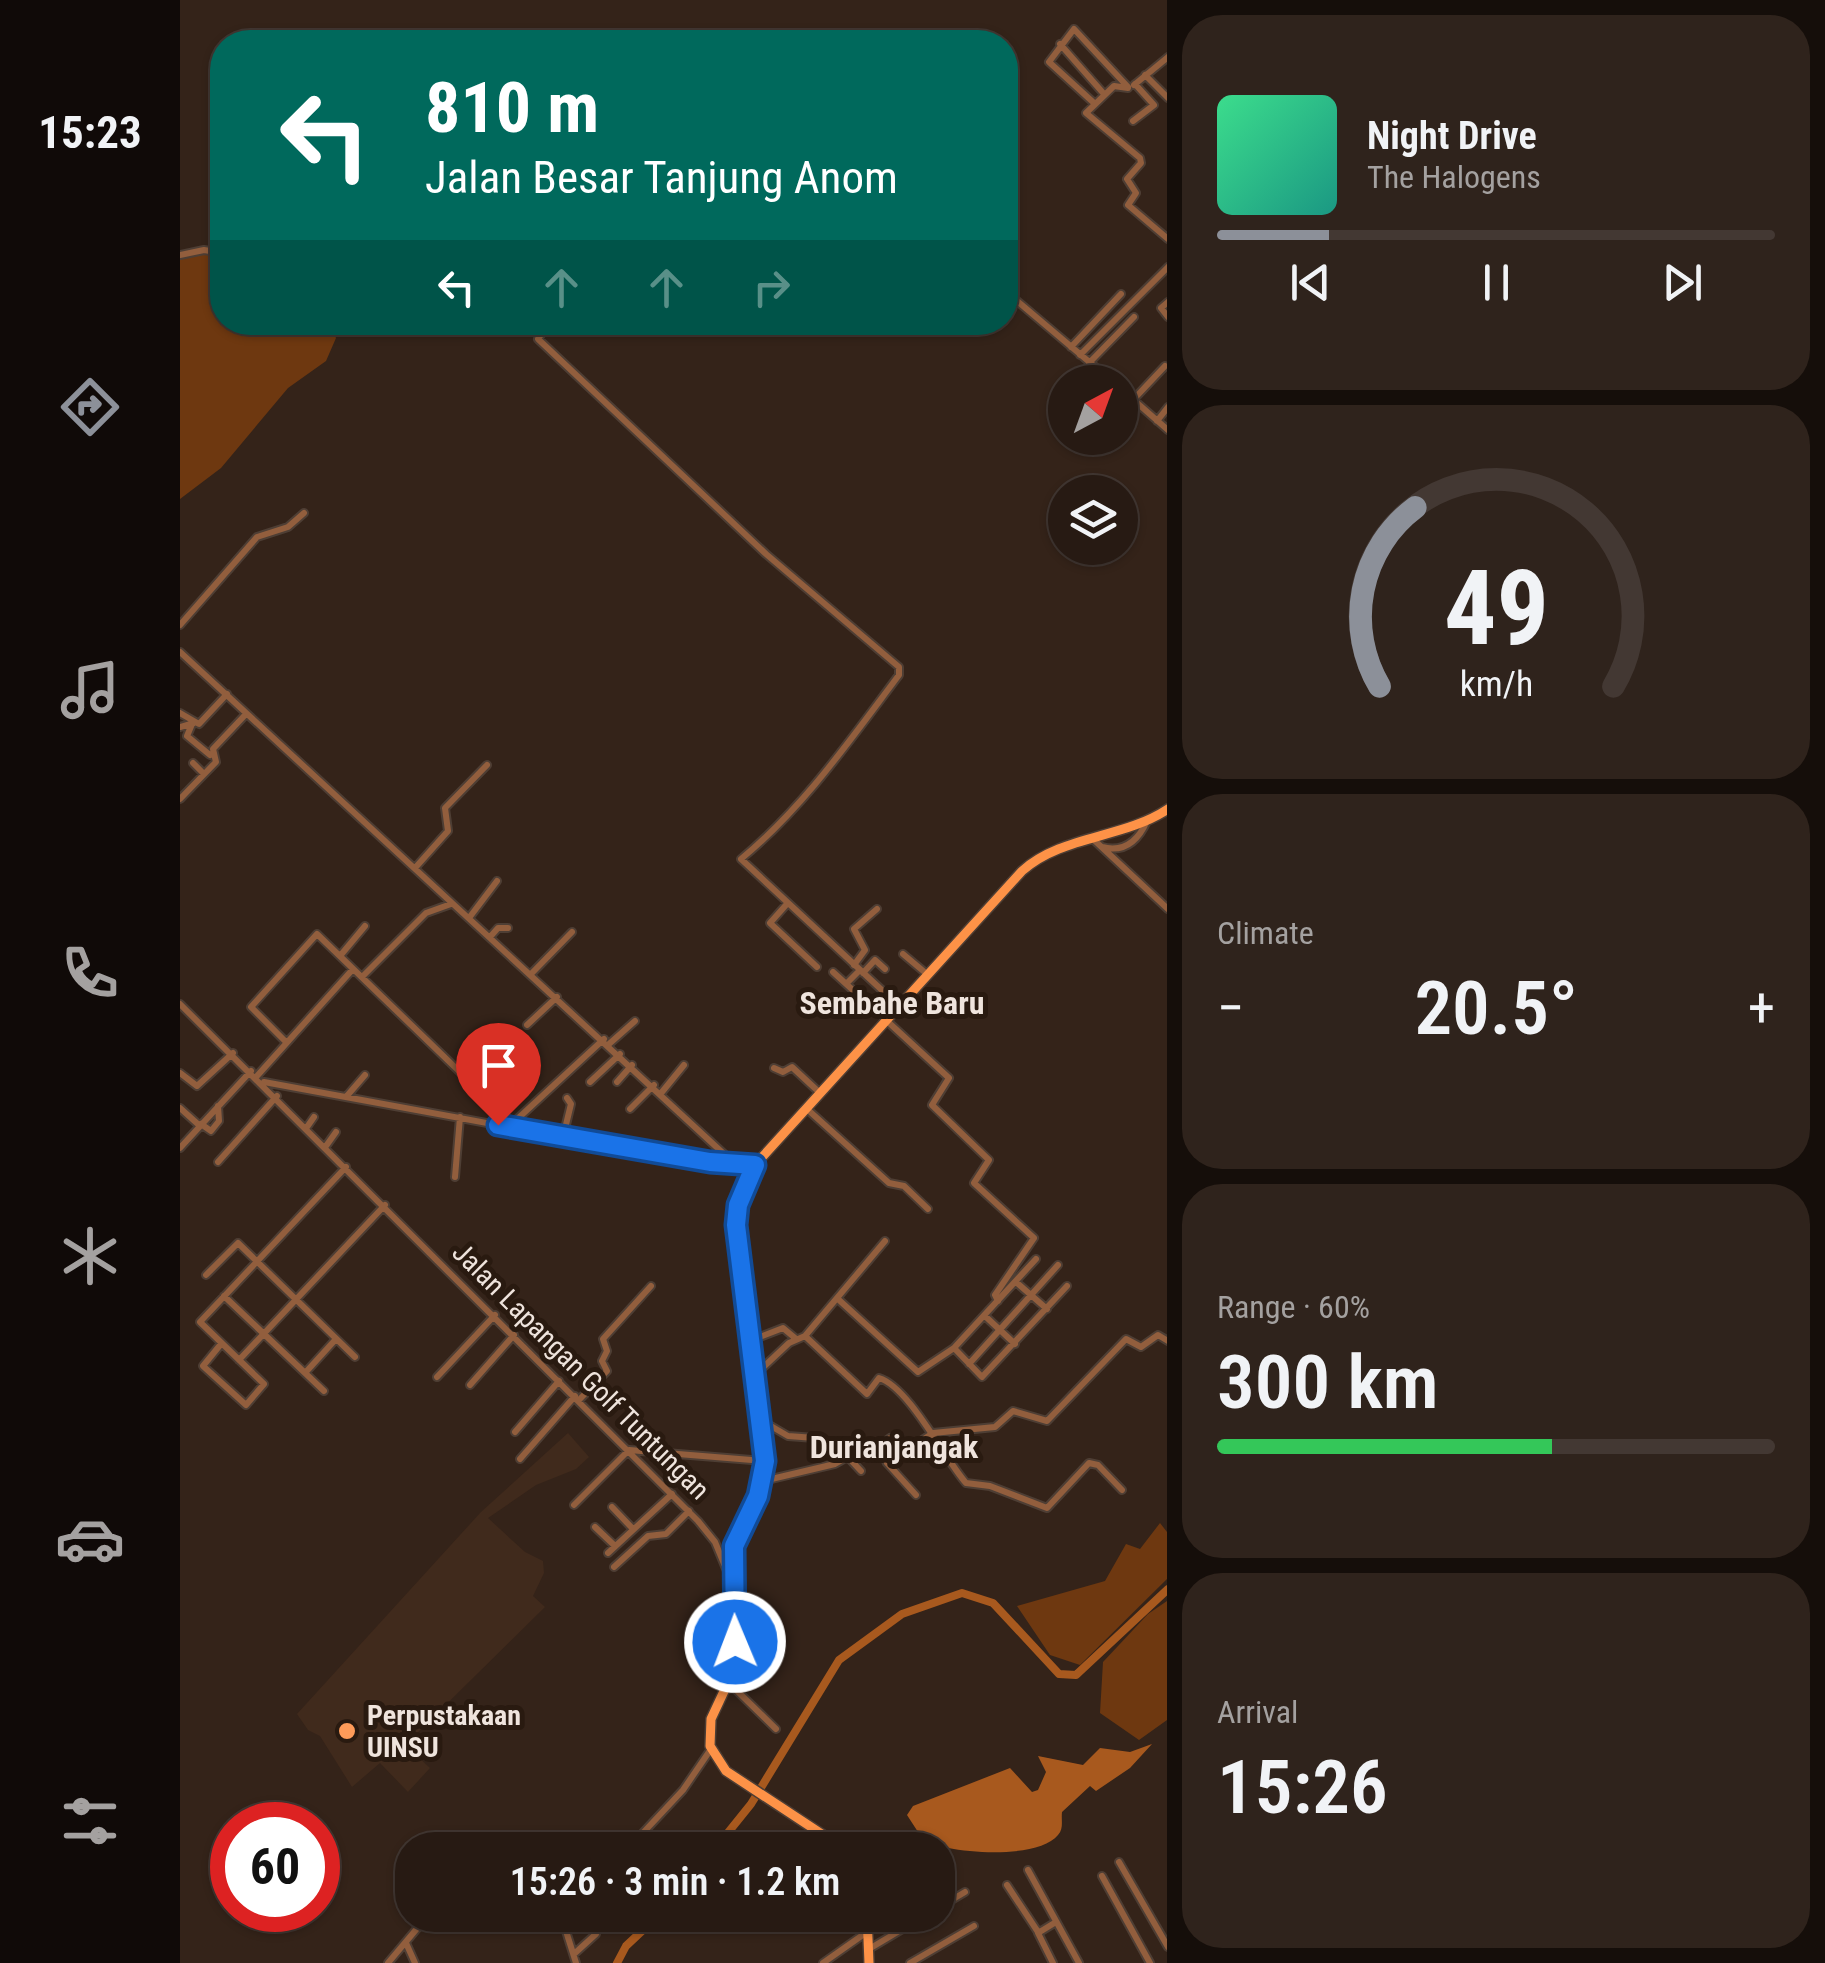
<!DOCTYPE html>
<meta charset="utf-8">
<style>
body{margin:0;font-family:"Roboto Condensed",sans-serif;background:#2f231c;color:#f1f3f6;height:100vh;display:flex;flex-direction:column;font-size:38px;white-space:nowrap}
*{box-sizing:border-box;margin:0}
p{font-size:32px;color:#a4a1a0}
.icon{flex:none;width:55px;height:55px;fill:none;stroke:currentColor;stroke-width:2;stroke-linecap:round;stroke-linejoin:round}
.map{position:relative;flex:1;overflow:hidden}
.side{display:flex;flex-direction:column;gap:15px;padding:15px;background:#150e0a;width:658px}
.side>*{flex:none}
.hud{position:absolute;left:30px;top:30px;width:808px;height:305px;border-radius:40px;box-shadow:0 2px 8px #0004,0 0 0 2px #433833;background:#00695c;color:#fff;overflow:hidden}
.needle{width:65px;rotate:41deg}
.fabs{position:absolute;left:868px;top:365px;display:grid;gap:20px}
.fabs a{display:grid;place-items:center;width:90px;height:90px;border-radius:50%;background:#271a13;box-shadow:0 2px 8px #0004,0 0 0 2px #433833;font-size:50px}
.speed{position:absolute;left:30px;top:1802px;display:flex;gap:20px;font-size:50px;font-weight:700;text-align:center}
.speed>*{display:grid;place-content:center;width:130px;height:130px;border-radius:50%;background:#271a13;box-shadow:0 2px 8px #0004,0 0 0 2px #433833;line-height:1}
.speed .limit{border:15px solid #d22;background:#fff;color:#111}
.pin{position:absolute;display:grid;place-items:center;width:85px;height:85px;color:#fff;margin:-102px -42px;border-radius:50% 50% 50% 0;rotate:-45deg;box-shadow:0 0 10px #0007}
.pin .icon{rotate:45deg}
.me{position:absolute;width:110px;margin:-55px;rotate:359deg;stroke-linejoin:round;filter:drop-shadow(0 0 8px #0008)}
.turn{display:flex;align-items:center;gap:35px;height:210px;padding:0 50px;font-size:45px}
.turn .icon{width:130px;height:130px;stroke-width:2.5}
.turn b{display:block;font-size:70px;line-height:85px}
.lanes{display:flex;align-items:center;height:95px;padding:0 50px;background:#0003;justify-content:center;gap:50px;direction:ltr}
.lanes .off{opacity:.35}
.big{font-size:75px;font-weight:600;line-height:1.1}
.side .widget{flex:1;display:flex;flex-direction:column;justify-content:center;gap:15px;min-width:0;padding:0 35px;border-radius:40px;background:#2f231c}
.side .dial{align-items:center;gap:0}
.dial svg{height:260px;overflow:visible;fill:none;stroke:#433833;stroke-width:7;stroke-linecap:round;text-anchor:middle}
.dial text{fill:#f1f3f6;stroke:none}
.song{display:flex;align-items:center;gap:30px}
.cover{width:120px;height:120px;border-radius:15px;background:linear-gradient(135deg,hsl(150 70% 55%),hsl(170 70% 35%))}
.played{height:10px;border-radius:5px;background:linear-gradient(90deg,#8c9099 20%,#433833 20%)}
.keys{display:flex;justify-content:space-around;direction:ltr}
.heat{display:flex;justify-content:space-between;align-items:center;font-size:55px;direction:ltr}
.charge{height:15px;border-radius:8px;background:linear-gradient(90deg,#34c759 60%,#433833 0)}
.trip{position:absolute;left:215px;top:1832px;width:560px;height:100px;border-radius:40px;background:#271a13;box-shadow:0 2px 8px #0004,0 0 0 2px #433833;font-weight:600;line-height:100px;text-align:center}
main{display:flex;flex:1;min-height:0}
.tab-bar{display:flex;flex-direction:column;width:180px;justify-content:space-around;align-items:center;background:#100a08;color:#a4a1a0}
.tab-bar .icon{width:70px;height:70px}
.tab-bar .current{color:#8c9099}
.tab-bar b{font-size:45px;color:#f1f3f6}
.map>svg:first-child{display:block}
.built{fill:#402a1c}
.green{fill:#6e3810}
.water{fill:#a8591e}
.lines{fill:none;stroke-linecap:round;stroke-linejoin:round}
.river{stroke:#a8591e;stroke-width:8}
.minor-casing{stroke:#4e3e34;stroke-width:10}
.major-casing{stroke:#4e3e34;stroke-width:12}
.minor{stroke:#925e3d;stroke-width:6}
.major{stroke:#fd9247;stroke-width:9}
.route-casing{stroke:#114b97;stroke-width:25}
.route{stroke:#1a73e8;stroke-width:18}
.poi-dot{fill:#fe9b59;stroke:#291a10;stroke-width:4}
.labels{text-anchor:middle;dominant-baseline:central;stroke-width:10;stroke-linejoin:round;paint-order:stroke}
.street-label{font-size:28px;fill:#efe4dd;stroke:#291a10}
.poi-label{font-size:28px;font-weight:bold;fill:#efe4dd;stroke:#291a10;text-anchor:start}
.quarter-label{font-size:32px;font-weight:bold;fill:#efe4dd;stroke:#291a10}
</style>
<main>
<nav class="tab-bar">
<b>15:23</b>
<svg class="icon current" aria-label="directions" viewBox="0 0 24 24"><path d="M12 3l9 9-9 9-9-9zM9 14v-3h6M13 9l2 2-2 2"/></svg>
<svg class="icon" aria-label="music" viewBox="0 0 24 24"><path d="M9 18V5l10-2v13"/><circle cx="6" cy="18" r="3"/><circle cx="16" cy="16" r="3"/></svg>
<svg class="icon" aria-label="phone" viewBox="0 0 24 24"><path d="M5 4h4l2 5-3 2q2 4 5 5l2-3 5 2v4C11 20 4 13 5 4z"/></svg>
<svg class="icon" aria-label="climate" viewBox="0 0 24 24"><path d="M12 3v18M4 7l16 10M4 17L20 7"/></svg>
<svg class="icon" aria-label="car" viewBox="0 0 24 24"><path d="M5 17H2v-5l4-1 3-4h7l3 4 3 1v5h-3M9 17h6M6 11h13"/><circle cx="7" cy="17" r="2"/><circle cx="17" cy="17" r="2"/></svg>
<svg class="icon" aria-label="filters" viewBox="0 0 24 24"><path d="M4 7h16M4 17h16"/><circle cx="9" cy="7" r="2"/><circle cx="15" cy="17" r="2"/></svg>
</nav>
<div class="map">
<svg width="988" height="1963" viewBox="0 0 988 1963">
<rect width="100%" height="100%" fill="#342319"/>
<path class="built" d="M388,1433L409,1457L396,1469L356,1485L308,1518L345,1552L363,1561L364,1573L353,1596L365,1607L225,1745L250,1768L228,1792L200,1763L172,1787L140,1736L128,1730L117,1714L301,1512Z"/>
<path class="green" d="M20,253L42,257V322L150,323L156,338L146,361L108,388L41,468L0,499V258Z
M980,1523L987,1532V1579L900,1665L870,1655L837,1606L925,1581L946,1544L960,1549Z
M987,1601V1720L959,1740L920,1713L923,1662L968,1614Z"/>
<path class="water" d="M972,1744L950,1768L916,1791L910,1786L882,1812C881,1821 884,1828 878,1835C856,1862 759,1853 734,1837L738,1832L727,1815L733,1806L830,1768L852,1792L858,1790L866,1772L858,1756L903,1765L920,1748L950,1752Z"/>
<g class="lines">
<path class="river" d="M534,1850L571,1804L659,1660L722,1614L782,1593L813,1603L879,1674L896,1675L988,1589
M437,1963L446,1946L479,1915"/>
<defs>
<path id="minor" d="M880,44L924,94
M965,75L988,98
M954,85L988,57
M948,88L934,86L906,113L960,158L961,163L947,179L956,193L948,205L988,239
M914,103L869,62L894,29L948,87
M953,121L974,105L955,84
M0,255L24,250L42,253
M836,300L933,382
M988,302L981,308L988,317
M369,322L358,339L586,554L719,667V675C670,740 624,807 561,859L719,1006
M891,347L941,294
M900,355L988,267
M909,363L954,317
M940,388L988,430
M953,400L985,366
M977,421L988,407
M0,625L77,537L108,527L124,513
M0,652L557,1166
M0,713L19,724L47,694
M12,724L7,736L30,755
M0,727L14,723
M13,763L24,774
M0,799L36,762L33,749L66,714
M913,839L988,909
M922,847C944,853 958,841 967,821
M235,868L268,831L265,808L307,765
M606,905L590,923L637,967
M289,918L317,881
M310,937L318,928H328
M723,954L748,975
M160,956L185,926
M674,965L685,950L674,929L697,909
M653,972L675,992L664,1005L669,1012
M352,973L392,932
M683,973L695,960L705,969
M183,976L246,913L271,904
M666,984L680,970
M0,1004L518,1521L535,1542L552,1583
M707,1021L769,1078L752,1105L809,1160L794,1183L854,1238L815,1295L818,1301
M347,1025L377,997
M106,1042L71,1007L137,934L339,1129
M429,1044L455,1021
M594,1068L603,1072L612,1067L640,1093
M0,1073L17,1086L53,1053
M77,1076L173,969
M84,1082L383,1137L530,1162L575,1165
M410,1082L440,1054
M437,1082L452,1065
M482,1092L504,1065
M166,1097L185,1075
M0,1108L20,1126
M450,1109L474,1085
M627,1109L709,1183L724,1186L748,1209
M334,1122L424,1039
M21,1124L31,1131L39,1121L38,1106
M127,1127L134,1117
M383,1137L391,1104L387,1098
M146,1146L156,1132
M0,1148L71,1071
M38,1162L97,1096
M275,1177L280,1117
M26,1275L58,1243L175,1357
M836,1282L867,1309
M44,1296L144,1391
M659,1300L738,1372L774,1348L856,1259
M805,1316L835,1344
M625,1336L687,1394L699,1378C729,1387 764,1458 786,1483L810,1486L867,1508L909,1463L918,1465L942,1490
M572,1340L603,1328L615,1338
M41,1344L23,1366L66,1405L84,1384L20,1322L166,1167
M774,1348L802,1377L887,1286
M59,1360L205,1205
M789,1364L878,1265
M125,1373L156,1339
M577,1373L609,1343L625,1336L705,1241
M257,1377L315,1315
M290,1385L334,1335
M399,1400L427,1371L422,1361L427,1351L423,1339L471,1286
M584,1422L608,1436L635,1438L666,1455L681,1471
M335,1432L379,1381
M699,1446L707,1463L736,1495
M340,1459L395,1396
M583,1481L655,1464L692,1443L699,1446L710,1438L726,1451L753,1433L815,1427L833,1411L867,1421L946,1339L961,1347L978,1335L988,1341
M394,1505L449,1450L585,1461
M432,1507L453,1529
M415,1527L435,1546
M428,1553L492,1494
M434,1567L468,1536L486,1534L509,1511
M549,1683L596,1729
M447,1850L503,1790L531,1749
M939,1862L988,1947
M848,1870L899,1963
M922,1876L970,1963
M827,1885L858,1932
M758,1908L785,1892
M362,1915H376
M381,1915L396,1963
M334,1921L338,1915
M226,1943L235,1963
M689,1949L746,1915
M394,1954L416,1934
M208,1963L240,1925L265,1915
M643,1963L687,1932
M730,1963L794,1926
M873,1963L858,1933L876,1922"/>
<path id="major" d="M666,1850L546,1771L530,1746L531,1719L553,1672L554,1546L578,1496L585,1461L557,1225L558,1205L575,1165L842,871C882,835 943,839 988,809
M687,1915L689,1963"/>
</defs>
<use href="#minor" class="minor-casing"/>
<use href="#major" class="major-casing"/>
<use href="#minor" class="minor"/>
<use href="#major" class="major"/>
</g>
<g class="lines">
<defs>
<path id="route" d="M318,1125L530,1162L575,1165L558,1205L556,1225L585,1461L578,1496L554,1546L555,1642"/>
</defs>
<use href="#route" class="route-casing"/>
<use href="#route" class="route"/>
</g>
<circle class="poi-dot" cx="167" cy="1731" r="10"/>
<g class="labels">
<g class="street-label">
<text transform="translate(401 1371) rotate(45)">Jalan Lapangan Golf Tuntungan</text>
</g>
<g class="poi-label">
<text x="187" y="1715">Perpustakaan<tspan x="187" dy="32">UINSU</tspan></text>
</g>
<g class="quarter-label">
<text x="712" y="1003">Sembahe Baru</text>
<text x="714" y="1447">Durianjangak</text>
</g>
</g>
</svg>
<div class="fabs">
<a><svg class="needle" viewBox="-14 -14 28 28"><path d="M0-13l5 13h-10z" fill="#e53935"/><path d="M0 13l5-13h-10z" fill="#a4a1a0"/></svg></a>
<a><svg class="icon" aria-label="layers" viewBox="0 0 24 24"><path d="M12 4l9 5-9 5-9-5zM3 14l9 5 9-5"/></svg></a>
</div>
<div class="speed"><div class="limit">60</div></div>
<div class="pin" style="left:318px;top:1125px;background:#d93025"><svg class="icon" aria-label="arrive" viewBox="0 0 24 24"><path d="M6 21V4h12l-3 4 3 4H6"/></svg></div>
<svg class="me" style="left:555px;top:1642px" viewBox="-20 -20 40 40"><circle r="17" fill="#1a73e8" stroke="#fff" stroke-width="3"/><path d="M0-11L8 9 0 5-8 9z" fill="#fff"/></svg>
<div class="trip">15:26 · 3 min · 1.2 km</div>
<div class="hud">
<div class="turn"><svg class="icon" aria-label="left" viewBox="0 0 24 24"><path d="M17 20v-9H6M10 6l-5 5 5 5"/></svg><div><b>810 m</b>Jalan Besar Tanjung Anom</div></div>
<div class="lanes"><svg class="icon" aria-label="left" viewBox="0 0 24 24"><path d="M17 20v-9H6M10 6l-5 5 5 5"/></svg><svg class="icon off" aria-label="ahead" viewBox="0 0 24 24"><path d="M12 20V5M6 11l6-6 6 6"/></svg><svg class="icon off" aria-label="ahead" viewBox="0 0 24 24"><path d="M12 20V5M6 11l6-6 6 6"/></svg><svg class="icon off" aria-label="right" viewBox="0 0 24 24"><path d="M7 20v-9h11M14 6l5 5-5 5"/></svg></div>
</div>
</div>
<section class="side">
<div class="widget">
<div class="song"><i class="cover"></i><div><b>Night Drive</b><p>The Halogens</p></div></div>
<div class="played"></div>
<div class="keys"><svg class="icon" aria-label="previous" viewBox="0 0 24 24"><path d="M18 5L8 12l10 7zM5 5v14"/></svg><svg class="icon" aria-label="pause" viewBox="0 0 24 24"><path d="M8 5v14M16 5v14"/></svg><svg class="icon" aria-label="next" viewBox="0 0 24 24"><path d="M6 5l10 7-10 7zM19 5v14"/></svg></div>
</div>
<div class="widget dial"><svg viewBox="0 0 100 80">
<path d="M14 69A42 42 0 1 1 86 69"/>
<path d="M14 69A42 42 0 0 1 25 14" stroke="#8c9099"/>
<text x="50" y="56" font-size="32" font-weight="700">49</text>
<text x="50" y="72" font-size="11">km/h</text>
</svg></div>
<div class="widget"><p>Climate</p>
<div class="heat"><a>−</a><b class="big">20.5°</b><a>+</a></div>
</div>
<div class="widget"><p>Range · 60%</p><b class="big">300 km</b><div class="charge"></div></div>
<div class="widget"><p>Arrival</p><b class="big">15:26</b></div>
</section>
</main>
